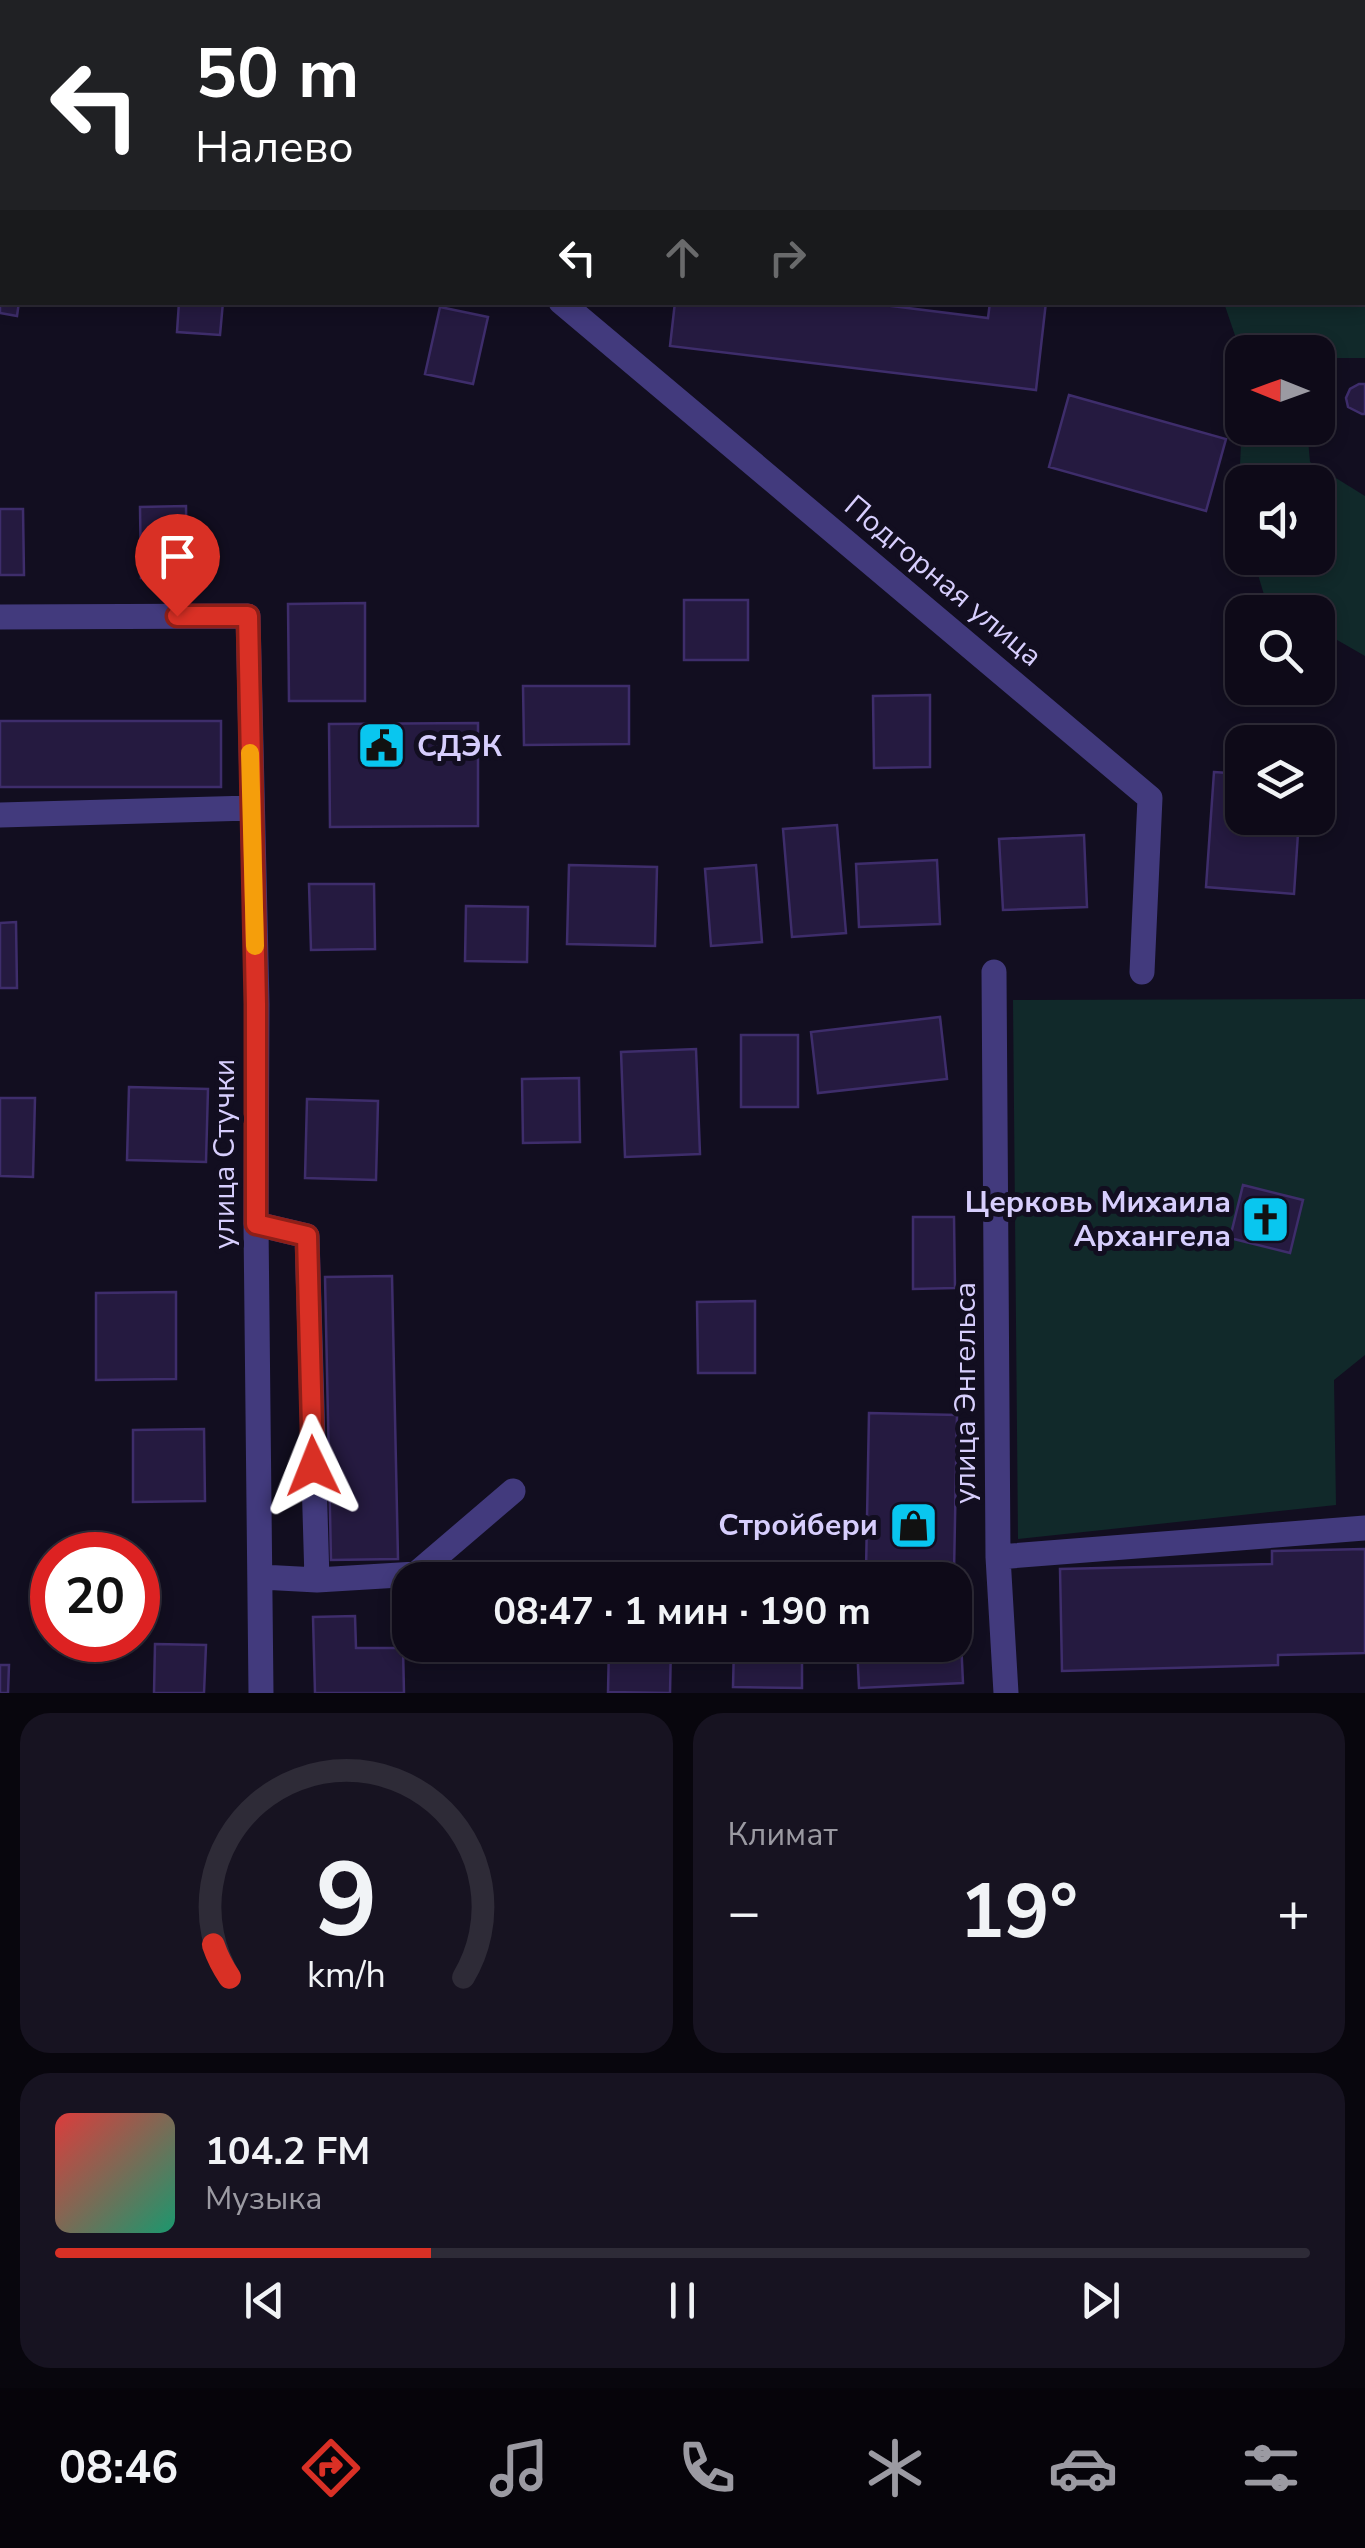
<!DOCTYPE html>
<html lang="ru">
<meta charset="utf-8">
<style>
body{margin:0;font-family:"Nunito Sans",sans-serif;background:#171321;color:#f1f3f6;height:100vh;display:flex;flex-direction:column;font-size:38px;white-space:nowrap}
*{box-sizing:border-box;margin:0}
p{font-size:32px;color:#9b9aa2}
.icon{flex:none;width:55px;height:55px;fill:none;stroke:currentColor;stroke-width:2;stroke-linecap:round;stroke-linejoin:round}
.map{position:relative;height:1693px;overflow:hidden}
.drawer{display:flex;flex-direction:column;gap:20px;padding:20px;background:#08060d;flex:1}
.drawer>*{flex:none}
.hud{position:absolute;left:0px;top:0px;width:1365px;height:305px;box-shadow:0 5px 15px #0003,0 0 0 2px #2e2b37;background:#202124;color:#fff;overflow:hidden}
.needle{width:65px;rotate:271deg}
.buttons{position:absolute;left:1225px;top:335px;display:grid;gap:20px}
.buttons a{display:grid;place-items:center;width:110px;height:110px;border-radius:20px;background:#0e0a18;box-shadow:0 5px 15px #0003,0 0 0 2px #2e2b37;font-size:50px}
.speed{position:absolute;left:30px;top:1532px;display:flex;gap:20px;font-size:50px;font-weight:700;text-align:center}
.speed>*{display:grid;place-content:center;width:130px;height:130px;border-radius:50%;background:#0e0a18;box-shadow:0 5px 15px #0003,0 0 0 2px #2e2b37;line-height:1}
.speed .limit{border:15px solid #d22;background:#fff;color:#111}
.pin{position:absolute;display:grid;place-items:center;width:85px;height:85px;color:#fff;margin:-102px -42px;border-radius:50% 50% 50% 0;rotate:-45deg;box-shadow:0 0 10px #0007}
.pin .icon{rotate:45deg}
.me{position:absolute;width:110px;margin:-55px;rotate:358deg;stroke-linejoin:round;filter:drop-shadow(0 0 8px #0008)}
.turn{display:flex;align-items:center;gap:35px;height:210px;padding:0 30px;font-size:45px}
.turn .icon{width:130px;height:130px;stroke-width:2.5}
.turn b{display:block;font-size:70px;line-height:85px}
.lanes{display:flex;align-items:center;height:95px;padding:0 30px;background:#0003;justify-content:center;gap:50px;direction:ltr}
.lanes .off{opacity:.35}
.big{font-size:75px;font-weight:700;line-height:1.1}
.drawer .card{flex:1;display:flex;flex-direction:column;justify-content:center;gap:15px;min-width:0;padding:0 35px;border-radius:30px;background:#171321}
.drawer .dial{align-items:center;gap:0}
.dial svg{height:260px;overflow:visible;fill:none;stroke:#2e2b37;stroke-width:7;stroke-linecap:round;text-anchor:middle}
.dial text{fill:#f1f3f6;stroke:none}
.song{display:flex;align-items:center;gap:30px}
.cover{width:120px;height:120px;border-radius:15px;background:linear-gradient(135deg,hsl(0 70% 55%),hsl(160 70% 35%))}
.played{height:10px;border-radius:5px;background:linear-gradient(90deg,#d93025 30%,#2e2b37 30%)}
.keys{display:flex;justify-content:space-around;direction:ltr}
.heat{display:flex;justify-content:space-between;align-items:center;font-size:55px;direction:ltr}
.drawer .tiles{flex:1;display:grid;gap:20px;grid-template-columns:1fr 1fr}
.card:last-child{grid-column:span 2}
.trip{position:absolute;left:392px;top:1562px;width:580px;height:100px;border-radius:30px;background:#0e0a18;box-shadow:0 5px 15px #0003,0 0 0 2px #2e2b37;font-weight:700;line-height:100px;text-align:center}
.menu{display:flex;height:160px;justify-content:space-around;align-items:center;background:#06040a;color:#9b9aa2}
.menu .icon{width:70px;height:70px}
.menu .current{color:#d93025}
.menu b{font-size:45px;color:#f1f3f6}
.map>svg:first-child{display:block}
.green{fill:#11292a}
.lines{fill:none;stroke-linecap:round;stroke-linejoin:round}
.river{stroke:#0b193c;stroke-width:60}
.building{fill:#251a40;stroke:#3e2d6b;stroke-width:2.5}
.minor{stroke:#423a7d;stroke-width:25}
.route-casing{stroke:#8d1f18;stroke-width:25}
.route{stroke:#d93025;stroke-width:18}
.slow{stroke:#f59e0b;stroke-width:18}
.labels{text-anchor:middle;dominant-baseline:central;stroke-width:10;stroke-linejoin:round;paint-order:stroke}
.street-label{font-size:30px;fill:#d7cefd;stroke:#120e20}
.poi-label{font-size:30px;font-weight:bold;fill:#d7cefd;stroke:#120e20;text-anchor:end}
</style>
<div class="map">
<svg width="1365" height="1693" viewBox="0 0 1365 1693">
<rect width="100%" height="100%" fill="#120e20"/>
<path class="green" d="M1363,236H1365V358H1318V352H1242V356L1224,303L1362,302Z
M1242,423V428H1307L1310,462L1365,496V656L1318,629V612H1290L1265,598L1253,558H1318V482H1242V522L1238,508Z
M1365,999V1355L1334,1380L1336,1505L1018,1539L1013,1000Z"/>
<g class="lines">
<path class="river" d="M217,0L219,2
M1162,2L1168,0"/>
</g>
<path class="building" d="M0,236L2,237V302H19L17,316L0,313Z
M179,302H223L220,335L177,332Z
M675,302H860L988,318L990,302H1046L1036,390L670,346Z
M440,307L488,317L473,384L425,374Z
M1359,384H1365V414H1362L1348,407L1346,398L1350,389Z
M1069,395L1226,439L1206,511L1049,467Z
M186,506L187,578H141L140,507Z
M0,509H23L24,575H0Z
M684,600H748V660H684Z
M365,603V701H289L288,604Z
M523,686H629V744L524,745Z
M930,695V767L874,768L873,696Z
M0,721H221V787H0Z
M478,723V826L330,827L329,724Z
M1253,737L1305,741V742H1252Z
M1214,772L1242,774V818H1299L1294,894L1206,887Z
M837,825L846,933L792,937L783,829Z
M1084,835L1087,907L1003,910L999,839Z
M937,860L940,924L859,927L856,864Z
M569,865L657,867L655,946L567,944Z
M756,865L762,942L711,946L705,869Z
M309,884H374L375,949L311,950Z
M466,906L528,907L527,962L465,961Z
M16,922L17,988H0V923Z
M940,1017L947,1079L818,1093L811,1032Z
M741,1035H798V1107H741Z
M696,1049L700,1154L625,1157L621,1052Z
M579,1078L580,1142L523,1143L522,1079Z
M129,1087L208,1089L206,1162L127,1160Z
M0,1098H35L33,1177L0,1176Z
M307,1099L378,1101L376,1180L305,1178Z
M1243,1185L1303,1200L1290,1253L1230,1238Z
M913,1217H954L955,1288L913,1289Z
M392,1276L398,1559L331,1560L325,1277Z
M176,1292V1379L96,1380V1293Z
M755,1301V1373H698L697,1302Z
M869,1413L957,1415L954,1572L866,1571Z
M204,1429L205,1501L133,1502V1430Z
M1365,1549V1653L1278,1655V1665L1062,1671L1060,1569L1272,1564V1551Z
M355,1616L356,1648H403L404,1693H315L313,1617Z
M955,1619H960L963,1683L859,1688L857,1645H955Z
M155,1644L206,1645L204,1693H154Z
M609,1645H671L670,1693L608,1692Z
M734,1645H802V1688L733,1687Z
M0,1665H9L8,1693H0Z"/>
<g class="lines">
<path class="minor" d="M0,185L2,187
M561,302L1150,798L1142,972
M0,617L248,616L257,1004L256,1224L261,1693
M0,815L251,808
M994,972L998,1557L1006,1693
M256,1224L307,1236L317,1580L261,1577
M998,1557L1365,1528
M317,1580L416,1574L513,1491"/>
</g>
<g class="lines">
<defs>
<path id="route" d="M177,616H248L256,1004V1224L307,1236L313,1466"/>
</defs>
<use href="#route" class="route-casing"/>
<use href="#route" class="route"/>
<path class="slow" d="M250,753L255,946"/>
</g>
<defs>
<symbol id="civic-square" viewBox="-11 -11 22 22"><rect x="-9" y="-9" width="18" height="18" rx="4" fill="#09c6ef" stroke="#120e20"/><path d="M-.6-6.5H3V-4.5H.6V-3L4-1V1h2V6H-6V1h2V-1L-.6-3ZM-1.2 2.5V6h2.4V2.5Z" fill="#111"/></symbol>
<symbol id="church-square" viewBox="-11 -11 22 22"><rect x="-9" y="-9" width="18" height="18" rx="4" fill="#09c6ef" stroke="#120e20"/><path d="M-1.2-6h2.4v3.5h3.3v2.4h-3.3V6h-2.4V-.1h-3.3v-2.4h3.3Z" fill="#111"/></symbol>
<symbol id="shop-square" viewBox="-11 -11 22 22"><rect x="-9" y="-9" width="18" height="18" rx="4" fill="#09c6ef" stroke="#120e20"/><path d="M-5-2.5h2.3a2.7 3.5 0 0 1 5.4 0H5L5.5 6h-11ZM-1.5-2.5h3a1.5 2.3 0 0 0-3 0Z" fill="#111"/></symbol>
</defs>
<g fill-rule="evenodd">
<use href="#civic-square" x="354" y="718" width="55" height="55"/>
<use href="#church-square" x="1238" y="1192" width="55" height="55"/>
<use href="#shop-square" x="886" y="1498" width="55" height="55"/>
</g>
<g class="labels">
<g class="street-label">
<text transform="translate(943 581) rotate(40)">Подгорная улица</text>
<text transform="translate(224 1154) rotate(-90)">улица Стучки</text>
<text transform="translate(965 1393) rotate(-90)">улица Энгельса</text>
</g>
<g class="poi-label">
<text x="417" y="746" text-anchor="start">СДЭК</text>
<text x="1231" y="1202">Церковь Михаила<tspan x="1231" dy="34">Архангела</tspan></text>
<text x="878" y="1525">Стройбери</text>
</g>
</g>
</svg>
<div class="buttons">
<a><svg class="needle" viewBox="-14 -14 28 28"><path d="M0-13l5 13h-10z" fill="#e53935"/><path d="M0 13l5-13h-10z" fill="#9b9aa2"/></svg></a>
<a><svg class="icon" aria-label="sound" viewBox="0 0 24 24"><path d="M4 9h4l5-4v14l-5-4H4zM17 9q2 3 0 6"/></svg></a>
<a><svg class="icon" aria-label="search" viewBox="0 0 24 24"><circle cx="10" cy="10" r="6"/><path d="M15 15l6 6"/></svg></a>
<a><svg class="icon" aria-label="layers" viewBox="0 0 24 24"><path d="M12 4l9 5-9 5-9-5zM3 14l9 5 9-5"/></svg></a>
</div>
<div class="speed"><div class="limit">20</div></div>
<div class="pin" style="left:177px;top:616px;background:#d93025"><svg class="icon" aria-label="arrive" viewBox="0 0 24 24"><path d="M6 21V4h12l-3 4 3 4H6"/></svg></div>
<svg class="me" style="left:313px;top:1466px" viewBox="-20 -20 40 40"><path d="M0-17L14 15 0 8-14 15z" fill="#d93025" stroke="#fff" stroke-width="4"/></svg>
<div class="trip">08:47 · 1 мин · 190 m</div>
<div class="hud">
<div class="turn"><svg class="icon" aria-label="left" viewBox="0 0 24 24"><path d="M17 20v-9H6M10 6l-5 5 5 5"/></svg><div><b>50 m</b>Налево</div></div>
<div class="lanes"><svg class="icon" aria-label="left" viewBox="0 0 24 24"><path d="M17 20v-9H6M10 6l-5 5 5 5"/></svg><svg class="icon off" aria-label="ahead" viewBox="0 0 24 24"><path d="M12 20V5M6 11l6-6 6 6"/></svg><svg class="icon off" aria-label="right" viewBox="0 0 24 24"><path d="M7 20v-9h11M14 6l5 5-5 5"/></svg></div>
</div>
</div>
<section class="drawer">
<div class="tiles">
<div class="card dial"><svg viewBox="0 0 100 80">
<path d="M14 69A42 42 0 1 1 86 69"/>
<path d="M14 69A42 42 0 0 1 9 59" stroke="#d93025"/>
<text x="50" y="56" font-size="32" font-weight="700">9</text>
<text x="50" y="72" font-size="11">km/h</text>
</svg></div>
<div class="card"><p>Климат</p>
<div class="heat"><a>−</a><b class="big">19°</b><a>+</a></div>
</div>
<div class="card">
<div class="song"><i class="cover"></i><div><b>104.2 FM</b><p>Музыка</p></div></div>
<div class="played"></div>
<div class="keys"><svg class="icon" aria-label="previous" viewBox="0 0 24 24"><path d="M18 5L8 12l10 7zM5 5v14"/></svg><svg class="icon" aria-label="pause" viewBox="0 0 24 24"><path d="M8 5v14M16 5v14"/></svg><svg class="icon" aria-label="next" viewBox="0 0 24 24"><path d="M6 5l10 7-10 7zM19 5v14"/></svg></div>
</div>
</div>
</section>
<nav class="menu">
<b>08:46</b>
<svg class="icon current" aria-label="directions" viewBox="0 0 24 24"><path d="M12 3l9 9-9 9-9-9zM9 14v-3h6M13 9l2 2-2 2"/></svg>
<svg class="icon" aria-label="music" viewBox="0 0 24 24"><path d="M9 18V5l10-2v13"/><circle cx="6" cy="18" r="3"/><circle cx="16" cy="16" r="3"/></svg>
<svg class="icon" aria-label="phone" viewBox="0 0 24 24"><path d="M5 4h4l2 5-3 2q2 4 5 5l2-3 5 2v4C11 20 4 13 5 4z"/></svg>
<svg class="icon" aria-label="climate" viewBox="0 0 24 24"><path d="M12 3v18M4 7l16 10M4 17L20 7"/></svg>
<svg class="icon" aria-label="car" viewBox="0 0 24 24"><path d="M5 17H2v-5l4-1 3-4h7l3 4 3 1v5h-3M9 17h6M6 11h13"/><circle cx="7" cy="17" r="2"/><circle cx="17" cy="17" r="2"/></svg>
<svg class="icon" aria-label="filters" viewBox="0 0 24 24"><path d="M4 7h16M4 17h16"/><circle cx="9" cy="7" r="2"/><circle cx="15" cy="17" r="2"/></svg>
</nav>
